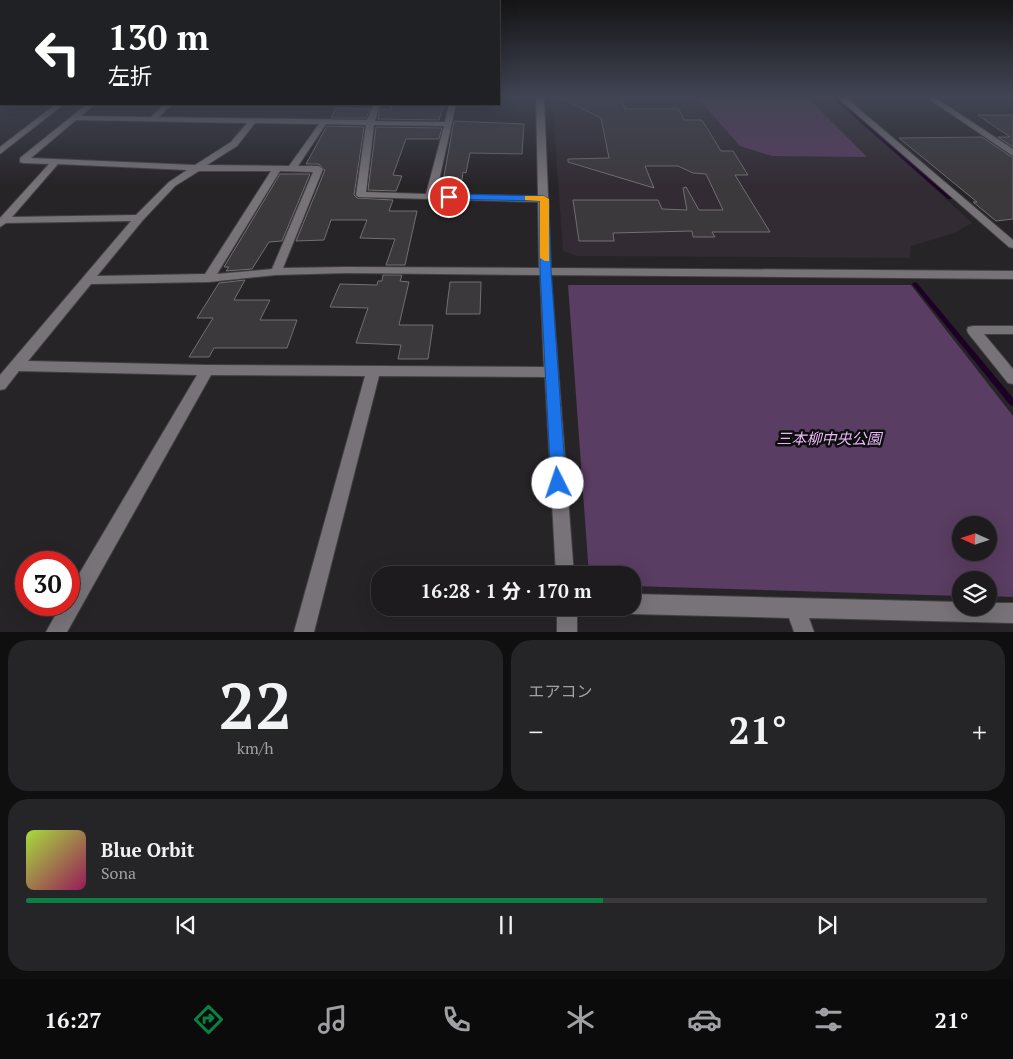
<!DOCTYPE html>
<html lang="ja">
<meta charset="utf-8">
<style>
body{margin:0;font-family:"PT Serif","Noto Sans JP",serif;background:#252427;color:#f1f3f6;height:100vh;display:flex;flex-direction:column;font-size:19px;white-space:nowrap}
*{box-sizing:border-box;margin:0}
p{font-size:16px;color:#a0a1a4}
.icon{flex:none;width:28px;height:28px;fill:none;stroke:currentColor;stroke-width:2;stroke-linecap:round;stroke-linejoin:round}
.map{position:relative;height:632px;overflow:hidden}
.side{display:flex;flex-direction:column;gap:8px;padding:8px;background:#100f10;flex:1}
.side>*{flex:none}
.banner{position:absolute;left:0px;top:0px;width:500px;height:105px;box-shadow:0 5px 20px #0002,0 0 0 1px #3b393c;background:#202124;color:#fff;overflow:hidden}
.needle{width:32px;rotate:273deg}
.fabs{position:absolute;left:952px;top:516px;display:grid;gap:10px}
.fabs a{display:grid;place-items:center;width:45px;height:45px;border-radius:50%;background:#1d1b1e;box-shadow:0 5px 20px #0002,0 0 0 1px #3b393c;font-size:25px}
.speed{position:absolute;left:15px;top:551px;display:flex;gap:10px;font-size:25px;font-weight:700;text-align:center}
.speed>*{display:grid;place-content:center;width:65px;height:65px;border-radius:50%;background:#1d1b1e;box-shadow:0 5px 20px #0002,0 0 0 1px #3b393c;line-height:1}
.speed .limit{border:8px solid #d22;background:#fff;color:#111}
.pin{position:absolute;display:grid;place-items:center;width:42px;height:42px;color:#fff;margin:-21px;border:2px solid #fff;border-radius:50%;box-shadow:0 1px 5px #0007}
.me{position:absolute;width:55px;margin:-28px;rotate:356deg;stroke-linejoin:round;filter:drop-shadow(0 0 4px #0008)}
.turn{display:flex;align-items:center;gap:18px;height:105px;padding:0 25px;font-size:22px}
.turn .icon{width:65px;height:65px;stroke-width:2.5}
.turn b{display:block;font-size:35px;line-height:42px}
.big{font-size:38px;font-weight:800;line-height:1.1}
.side .widget{flex:1;display:flex;flex-direction:column;justify-content:center;gap:8px;min-width:0;padding:0 18px;border-radius:20px;background:#252427}
.side .dial{align-items:center;gap:0}
.dial b{font-size:65px;line-height:1}
.song{display:flex;align-items:center;gap:15px}
.cover{width:60px;height:60px;border-radius:8px;background:linear-gradient(135deg,hsl(80 70% 55%),hsl(330 70% 35%))}
.played{height:5px;border-radius:2px;background:linear-gradient(90deg,#0b8043 60%,#3b393c 60%)}
.keys{display:flex;justify-content:space-around;direction:ltr}
.heat{display:flex;justify-content:space-between;align-items:center;font-size:28px;direction:ltr}
.side .tiles{flex:1;display:grid;gap:8px;grid-template-columns:1fr 1fr}
.widget:last-child{grid-column:span 2}
.trip{position:absolute;left:371px;top:566px;width:270px;height:50px;border-radius:20px;background:#1d1b1e;box-shadow:0 5px 20px #0002,0 0 0 1px #3b393c;font-weight:800;line-height:50px;text-align:center}
.tabs{display:flex;height:80px;justify-content:space-around;align-items:center;background:#0c0b0c;color:#a0a1a4}
.tabs .icon{width:35px;height:35px}
.tabs .selected{color:#0b8043}
.tabs b{font-size:22px;color:#f1f3f6}
.map>svg:first-child{display:block}
.built{fill:#322b33}
.green{fill:#5a3d62;fill-rule:evenodd}
.lines{fill:none;stroke-linecap:round;stroke-linejoin:round}
.stream{fill:#1d0125;fill-rule:evenodd}
.building{fill:#3c393d;stroke:#726e73}
.street-casing{stroke:#434043;stroke-width:2}
.secondary-casing{stroke:#434043;stroke-width:2}
.street{fill:#777378;fill-rule:evenodd}
.secondary{fill:#777378;fill-rule:evenodd}
.route{fill:#1a73e8;stroke:#114b97}
.slow{fill:#f59e0b}
.labels{text-anchor:middle;dominant-baseline:central;stroke-width:5;stroke-linejoin:round;paint-order:stroke}
.near-park-label{font-size:15px;font-style:italic;fill:#e9b6f7;stroke:#0f0e0f}
</style>
<div class="map">
<svg width="1013" height="632" viewBox="0 0 1013 632">
<rect width="100%" height="100%" fill="#272428"/>
<path class="built" d="M552,97H835L972,223L954,233L911,246L910,258L577,256L563,251Z"/>
<path class="green" d="M697,97H807L867,157L772,156L740,146Z
M568,285H911L1013,416V597L989,596V580H961V596L633,586L632,575H589ZM961,525H989V552H961Z"/>
<g class="lines">
<path class="stream" d="M831,97H835L952,197V199H948Z
M915,282L917,283L1013,398V406L1010,405L913,285L912,284Z"/>
</g>
<path class="building" d="M559,97H621L625,109H679L684,120H702L721,151H733L748,175H735L770,232H712L715,237H693L692,231L613,233L614,241H579L573,200H658L662,209L687,210L683,188L686,187L699,210H723L706,174L693,173L678,166H645L654,188L568,162V159L609,158L601,118Z
M393,104H444L439,120L378,119L380,109L390,110Z
M336,108L370,109L366,118H331Z
M978,115H1013V147L998,137H1010Z
M454,121L524,124L522,154L470,153L466,173L463,172L461,187H442Z
M327,126L364,127L354,195L357,198L393,200L389,211H417L405,265H386L395,239L360,238L367,220H331L324,240L296,241L325,170L319,164H306Z
M376,127L442,128L439,139H406L393,175L402,176L396,191L368,190Z
M982,137L1013,158V219L996,221L973,202H977L899,138Z
M280,174H310L282,241L269,242L252,269L226,271L229,267H224Z
M383,275H402L400,281L409,282L399,325H433L428,359H398L401,345L356,343L368,308L330,307L340,284L377,285L378,281H382Z
M245,280L234,300H270L260,320H297L287,348H214L209,357H189L213,318H197L219,283Z
M450,282H481L480,314H446Z"/>
<g class="lines">
<defs>
<path id="street" d="M536,97H544L551,268L1013,271V279L551,275L574,575H556L545,377L379,376L314,632H294L365,376L211,375L67,632H46L61,605H69V591L197,375L19,371L5,389L0,390V375L131,221L6,223L0,227V218L49,164L23,163L20,162V158L87,104H95L81,116L151,117L165,104H172L159,117L367,120L374,104H380L375,121L445,122L449,104H456L436,194L538,196ZM76,120L247,123L231,142L195,165L31,158ZM255,123L319,124L289,166L207,165L237,146ZM326,124L366,125L356,195L358,197L538,202L539,268L346,267L283,268L323,169L319,166H298ZM374,125L444,126L426,194L366,192ZM58,164L187,170L169,182L136,215L12,217ZM199,171H271L205,274L97,276L143,220L175,186ZM280,171L313,172L272,269L217,274ZM346,273L540,275L544,367L207,365L28,361L91,284L209,282L276,275Z
M837,97H845L1013,240V248L1009,247Z
M973,326H1013V334H984L1013,369V384L1008,383L968,333L967,330L968,327Z
M632,594L961,602V608H989V603H1013V623L809,618L814,632H794L789,618L632,614L625,611L624,608H632Z
M557,608H577V632H557Z"/>
<path id="secondary" d="M926,97H934L1013,149V156Z
M56,104H64L0,154V147Z"/>
</defs>
<use href="#street" class="street-casing"/>
<use href="#secondary" class="secondary-casing"/>
<use href="#street" class="street"/>
<use href="#secondary" class="secondary"/>
</g>
<linearGradient id="sky" x2="0" y2="1"><stop stop-color="#151416"/><stop offset="0.52" stop-color="#414553"/><stop offset="1" stop-color="#414553" stop-opacity="0"/></linearGradient>
<rect width="1013" height="186" fill="url(#sky)"/>
<path class="route" d="M449,194L544,196L549,199L551,270L566,483L564,487L558,489L553,487L551,483L540,270V201L446,199V195Z"/>
<path class="slow" d="M525,196H544L549,199V261H545L540,258V201L525,200Z"/>
<g class="labels">
<g class="near-park-label">
<text x="829" y="438">三本柳中央公園</text>
</g>
</g>
</svg>
<div class="fabs">
<a><svg class="needle" viewBox="-14 -14 28 28"><path d="M0-13l5 13h-10z" fill="#e53935"/><path d="M0 13l5-13h-10z" fill="#a0a1a4"/></svg></a>
<a><svg class="icon" aria-label="layers" viewBox="0 0 24 24"><path d="M12 4l9 5-9 5-9-5zM3 14l9 5 9-5"/></svg></a>
</div>
<div class="speed"><div class="limit">30</div></div>
<div class="pin" style="left:449px;top:197px;background:#d93025"><svg class="icon" aria-label="arrive" viewBox="0 0 24 24"><path d="M6 21V4h12l-3 4 3 4H6"/></svg></div>
<svg class="me" style="left:558px;top:483px" viewBox="-20 -20 40 40"><circle r="19" fill="#fff"/><path d="M0-13L10 11 0 6-10 11z" fill="#1a73e8"/></svg>
<div class="trip">16:28 · 1 分 · 170 m</div>
<div class="banner">
<div class="turn"><svg class="icon" aria-label="left" viewBox="0 0 24 24"><path d="M17 20v-9H6M10 6l-5 5 5 5"/></svg><div><b>130 m</b>左折</div></div>
</div>
</div>
<section class="side">
<div class="tiles">
<div class="widget dial"><b>22</b><p>km/h</p></div>
<div class="widget"><p>エアコン</p>
<div class="heat"><a>−</a><b class="big">21°</b><a>+</a></div>
</div>
<div class="widget">
<div class="song"><i class="cover"></i><div><b>Blue Orbit</b><p>Sona</p></div></div>
<div class="played"></div>
<div class="keys"><svg class="icon" aria-label="previous" viewBox="0 0 24 24"><path d="M18 5L8 12l10 7zM5 5v14"/></svg><svg class="icon" aria-label="pause" viewBox="0 0 24 24"><path d="M8 5v14M16 5v14"/></svg><svg class="icon" aria-label="next" viewBox="0 0 24 24"><path d="M6 5l10 7-10 7zM19 5v14"/></svg></div>
</div>
</div>
</section>
<nav class="tabs">
<b>16:27</b>
<svg class="icon selected" aria-label="directions" viewBox="0 0 24 24"><path d="M12 3l9 9-9 9-9-9zM9 14v-3h6M13 9l2 2-2 2"/></svg>
<svg class="icon" aria-label="music" viewBox="0 0 24 24"><path d="M9 18V5l10-2v13"/><circle cx="6" cy="18" r="3"/><circle cx="16" cy="16" r="3"/></svg>
<svg class="icon" aria-label="phone" viewBox="0 0 24 24"><path d="M5 4h4l2 5-3 2q2 4 5 5l2-3 5 2v4C11 20 4 13 5 4z"/></svg>
<svg class="icon" aria-label="climate" viewBox="0 0 24 24"><path d="M12 3v18M4 7l16 10M4 17L20 7"/></svg>
<svg class="icon" aria-label="car" viewBox="0 0 24 24"><path d="M5 17H2v-5l4-1 3-4h7l3 4 3 1v5h-3M9 17h6M6 11h13"/><circle cx="7" cy="17" r="2"/><circle cx="17" cy="17" r="2"/></svg>
<svg class="icon" aria-label="filters" viewBox="0 0 24 24"><path d="M4 7h16M4 17h16"/><circle cx="9" cy="7" r="2"/><circle cx="15" cy="17" r="2"/></svg>
<b>21°</b>
</nav>
